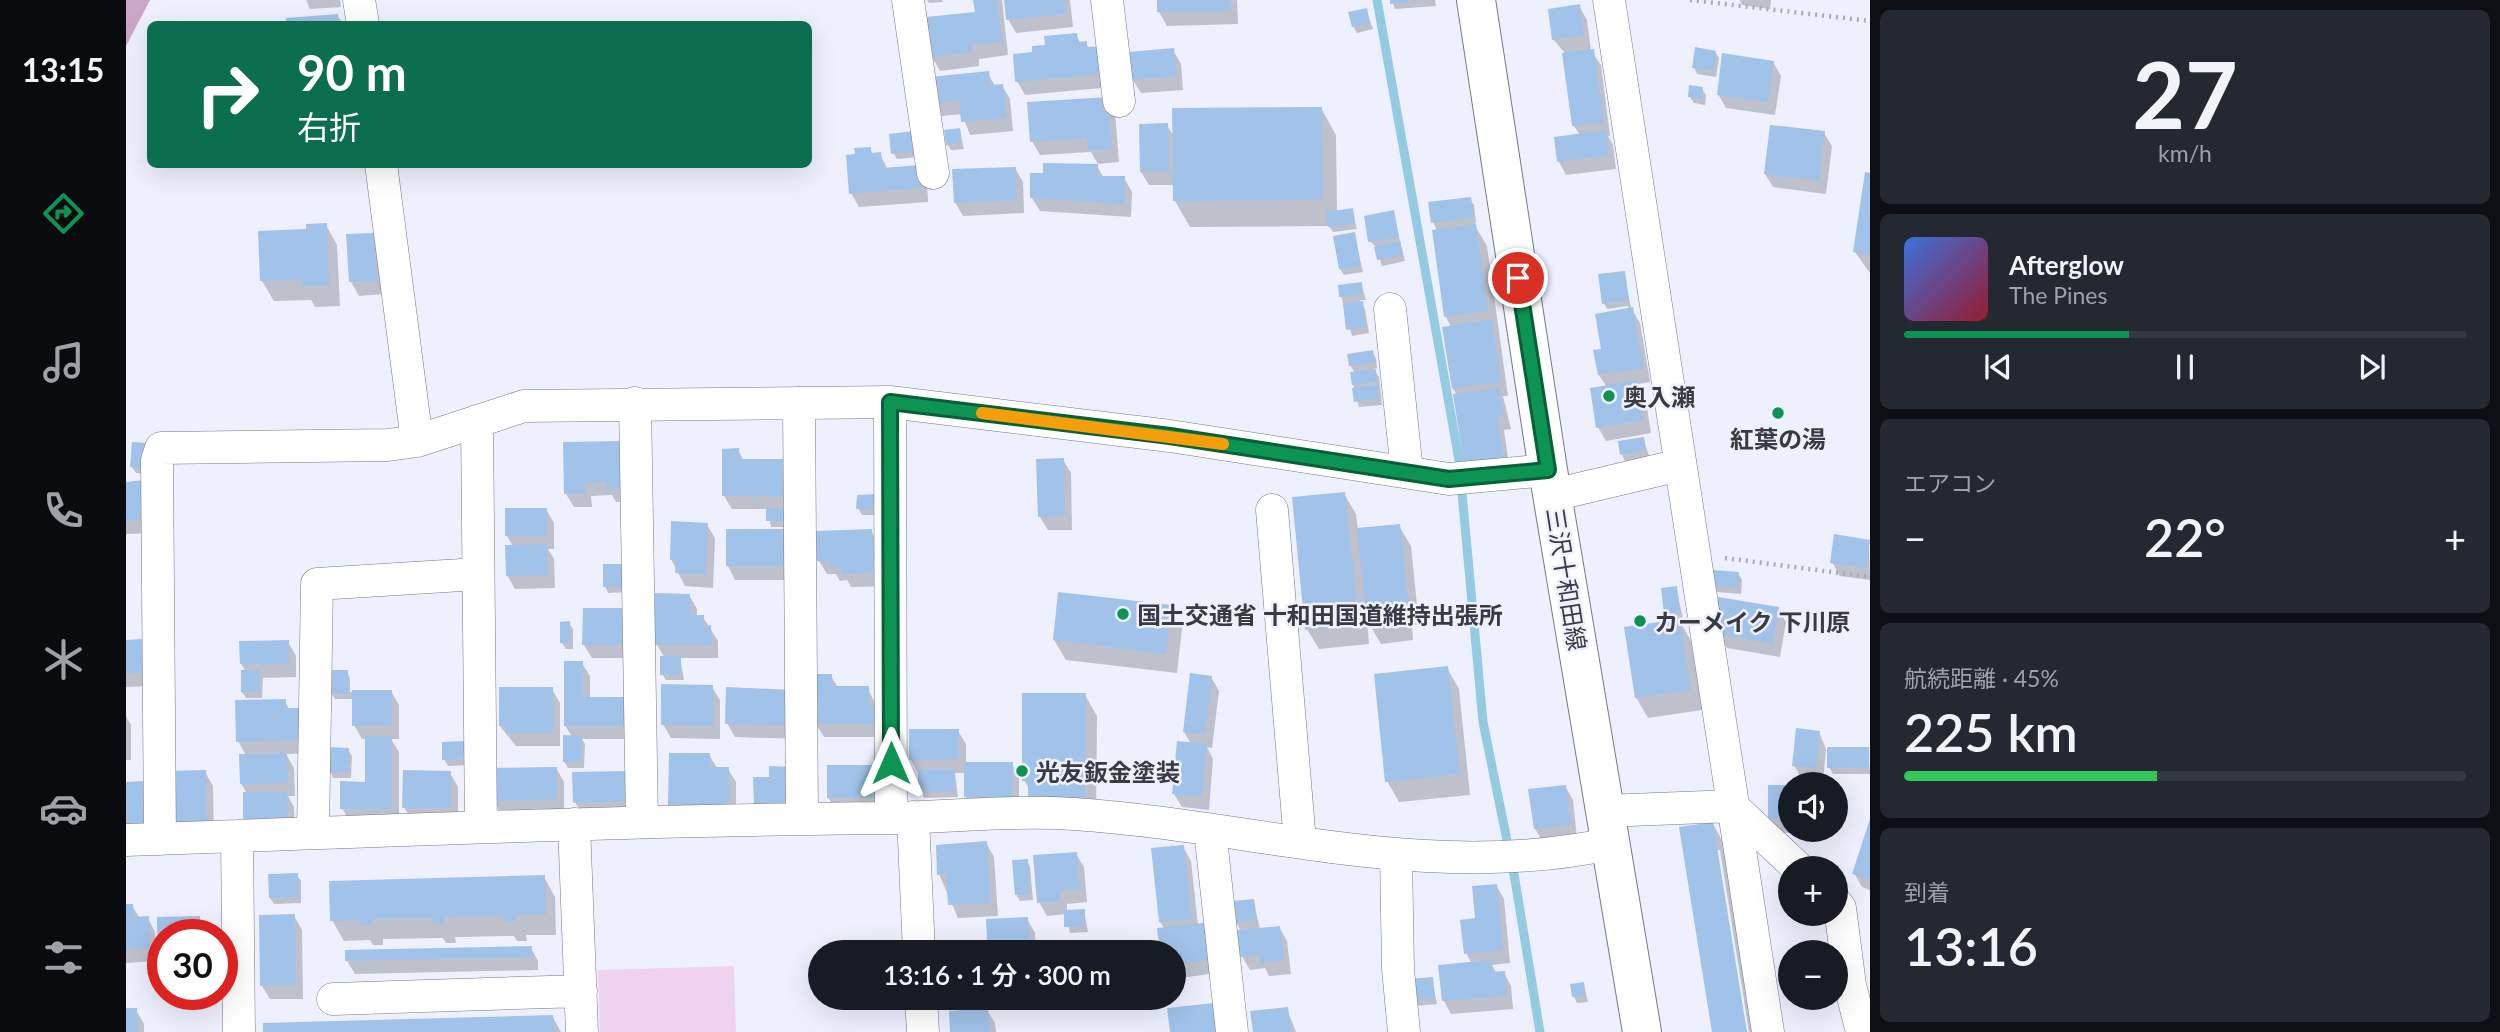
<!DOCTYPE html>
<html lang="ja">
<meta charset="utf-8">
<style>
body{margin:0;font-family:Lato,"Noto Sans JP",sans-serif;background:#242831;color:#f1f3f6;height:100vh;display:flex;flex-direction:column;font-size:26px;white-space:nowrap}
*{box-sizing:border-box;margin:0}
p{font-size:23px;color:#9ea1a6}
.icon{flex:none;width:38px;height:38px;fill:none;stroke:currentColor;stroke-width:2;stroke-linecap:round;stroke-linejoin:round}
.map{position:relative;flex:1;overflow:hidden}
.side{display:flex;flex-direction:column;gap:10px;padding:10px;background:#0d0f14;width:630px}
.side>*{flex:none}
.guide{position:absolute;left:21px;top:21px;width:665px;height:147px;border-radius:10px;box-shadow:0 7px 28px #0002;background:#0b6e4f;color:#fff;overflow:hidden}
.tools{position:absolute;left:1652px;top:772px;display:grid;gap:14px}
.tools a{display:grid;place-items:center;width:70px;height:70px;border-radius:50%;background:#171b24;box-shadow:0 7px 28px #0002;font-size:35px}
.speed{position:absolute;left:21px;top:919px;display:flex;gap:14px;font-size:35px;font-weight:700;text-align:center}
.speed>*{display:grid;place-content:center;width:91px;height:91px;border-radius:50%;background:#171b24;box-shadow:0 7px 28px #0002;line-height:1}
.speed .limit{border:10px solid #d22;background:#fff;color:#111}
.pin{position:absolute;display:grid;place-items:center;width:60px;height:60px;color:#fff;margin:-30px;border:4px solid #fff;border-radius:50%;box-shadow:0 2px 7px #0007}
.me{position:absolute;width:77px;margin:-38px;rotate:0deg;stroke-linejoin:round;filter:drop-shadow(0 0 5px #0008)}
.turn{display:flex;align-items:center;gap:24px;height:147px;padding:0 35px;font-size:32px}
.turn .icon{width:91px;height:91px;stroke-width:2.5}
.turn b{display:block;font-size:49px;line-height:60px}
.big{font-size:52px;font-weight:600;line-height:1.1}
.side .tile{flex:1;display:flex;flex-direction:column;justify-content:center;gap:10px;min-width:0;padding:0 24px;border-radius:10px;background:#242831}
.side .dial{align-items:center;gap:0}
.dial b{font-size:91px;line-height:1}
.song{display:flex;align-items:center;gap:21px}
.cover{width:84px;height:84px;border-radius:10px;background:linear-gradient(135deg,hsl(220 70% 55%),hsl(350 70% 35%))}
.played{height:7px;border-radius:4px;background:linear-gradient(90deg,#0d9453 40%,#363941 40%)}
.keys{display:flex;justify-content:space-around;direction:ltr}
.heat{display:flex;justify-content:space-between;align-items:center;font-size:38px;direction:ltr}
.charge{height:10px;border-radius:5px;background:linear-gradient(90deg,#34c759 45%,#363941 0)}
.trip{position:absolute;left:682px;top:940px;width:378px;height:70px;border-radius:35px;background:#171b24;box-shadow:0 7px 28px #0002;font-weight:600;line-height:70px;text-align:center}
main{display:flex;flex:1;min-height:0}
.dock{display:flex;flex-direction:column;width:126px;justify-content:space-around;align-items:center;background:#090b0e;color:#9ea1a6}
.dock .icon{width:49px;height:49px}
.dock .on{color:#0d9453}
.dock b{font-size:32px;color:#f1f3f6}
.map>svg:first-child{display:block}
.green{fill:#efd3ee}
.forest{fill:#caa5c9}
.shadow{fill:#0003;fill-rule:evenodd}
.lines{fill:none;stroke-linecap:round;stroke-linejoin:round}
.stream{stroke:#95cae3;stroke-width:9}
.building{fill:#a1c2e9}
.minor-casing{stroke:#757884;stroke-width:33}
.major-casing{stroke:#757884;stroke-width:40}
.path{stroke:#a9aab5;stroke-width:4.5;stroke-dasharray:2 5;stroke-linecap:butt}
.minor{stroke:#fff;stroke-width:32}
.major{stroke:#fff;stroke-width:38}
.route-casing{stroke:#086036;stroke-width:18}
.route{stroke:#0d9453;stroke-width:12}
.slow{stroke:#f59e0b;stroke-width:12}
.poi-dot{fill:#0d9453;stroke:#eef0fe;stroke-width:2.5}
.labels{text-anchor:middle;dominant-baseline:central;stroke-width:5;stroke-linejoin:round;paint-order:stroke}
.poi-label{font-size:24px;font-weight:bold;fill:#3a3b40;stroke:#eef0fe;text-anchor:start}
.street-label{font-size:24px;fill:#3a3b40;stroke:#eef0fe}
</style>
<main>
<nav class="dock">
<b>13:15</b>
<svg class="icon on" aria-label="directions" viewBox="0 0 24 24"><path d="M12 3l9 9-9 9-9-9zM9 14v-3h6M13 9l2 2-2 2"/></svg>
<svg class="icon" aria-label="music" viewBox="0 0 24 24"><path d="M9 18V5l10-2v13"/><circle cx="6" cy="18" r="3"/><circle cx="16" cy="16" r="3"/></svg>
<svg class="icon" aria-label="phone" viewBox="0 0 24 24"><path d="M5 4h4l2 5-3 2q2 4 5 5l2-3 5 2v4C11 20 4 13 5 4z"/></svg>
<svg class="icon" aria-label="climate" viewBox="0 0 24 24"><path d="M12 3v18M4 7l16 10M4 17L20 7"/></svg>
<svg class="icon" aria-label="car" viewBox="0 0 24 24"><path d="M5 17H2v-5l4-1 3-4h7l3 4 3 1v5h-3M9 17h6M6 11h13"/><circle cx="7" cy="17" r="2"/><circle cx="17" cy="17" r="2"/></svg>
<svg class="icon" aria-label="filters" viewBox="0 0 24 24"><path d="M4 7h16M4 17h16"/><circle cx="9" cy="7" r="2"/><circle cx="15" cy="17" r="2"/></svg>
</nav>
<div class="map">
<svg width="1744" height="1032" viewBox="0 0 1744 1032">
<rect width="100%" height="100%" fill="#eef0fe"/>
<path class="green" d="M608,966L610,1032H474L472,970Z"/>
<path class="forest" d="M0,0H24L0,46Z"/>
<path class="shadow" d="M180,0H214L215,7L184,9Z
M801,0H816L817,2L803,3Z
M849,0H876L882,55L853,59V66L814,71L806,57L802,19L851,13Z
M880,0H944L947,27L890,33L882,19Z
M1033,0H1111L1112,24L1041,26L1033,12Z
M1266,0H1309L1310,6L1269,9Z
M1614,0H1645L1644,9L1616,5Z
M1453,6L1461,20L1465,51L1475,65L1484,136H1482L1487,145L1490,169L1440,175L1433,162L1430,139L1454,135L1448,126L1438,52L1427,39Z
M1240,10L1247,29L1231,33L1227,26Z
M211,15L217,24H162V20Z
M950,35L955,44L960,43L986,87L899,95L891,81L908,54Z
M1047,50L1055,64L1057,90L1015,93L1007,80Z
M1589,52L1593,58L1590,77L1571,74L1568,67Z
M1647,62L1655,76L1649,115L1600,108L1592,94Z
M862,73L869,86H876L884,99L887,131L844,135L836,114L816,116L808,102Z
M1576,89L1580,95L1579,105L1568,103L1564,97Z
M903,104L989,113L993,162L972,164L965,152L914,155L906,141Z
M1195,108L1210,135L1211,212L1226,210L1231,229L1207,232L1203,226L1064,227L1049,201V185H1023L1015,172L1041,125L1048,137Z
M833,130L838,149L825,150L821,144Z
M787,132L793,157L771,159L767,153Z
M1698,133L1706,146L1700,194L1647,187L1639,174Z
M744,149L747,154H754L762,170L801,181L802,202L733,207L725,193Z
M971,166L978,178H998L1006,192L1005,217L914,211L906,198Z
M889,168L897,182L898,213L837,216L829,202Z
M1740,174L1744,175V273L1729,252Z
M1344,199L1348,205L1350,223L1348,224L1361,246L1382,396H1377L1385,429L1378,430L1384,473L1327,389L1318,328L1325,327L1320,317L1311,231L1307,222Z
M1267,212L1279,261L1256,266L1250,247L1244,241Z
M200,225L211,245L214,306L189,307L185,300L148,301L136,281L182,231Z
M247,234L255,248L257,294L233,296L225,282Z
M1228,234L1237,272L1218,275L1214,269Z
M1498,273L1505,308L1514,323L1524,382L1512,384L1519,396L1525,433L1480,441L1472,427L1481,387L1473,375L1469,352L1477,351L1503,310L1502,306L1481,309L1478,303Z
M1235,284L1240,300H1234L1239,309L1243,333L1226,336L1215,296Z
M1246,352L1250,358L1251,368L1248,369L1253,377L1256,405L1233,407L1227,384L1229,373L1224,365Z
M1517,438L1523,456L1499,461L1496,455Z
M496,443L506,502H490L486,495L465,496L466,507H448L440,494Z
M8,444L23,474L10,473L6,467Z
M612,450L618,461H662L665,527H645L641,509H606L598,496Z
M937,460L945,473L946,530H922L914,517Z
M0,483L28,533L0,534Z
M1218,494L1230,514L1232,530L1273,526L1285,546L1293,625H1286L1287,640L1255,644L1241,620L1243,644L1193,649L1181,629ZM1285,617V620L1250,624V621Z
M749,496L753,515H736L732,508Z
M420,509L428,523V549H422L428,559L429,588L389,589L381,575L387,546L381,536Z
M581,525L589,538L587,588L559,586L545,559Z
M659,530L667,580H609L602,566Z
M745,531L754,545L765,586L725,587L721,580L714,581L710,574H701L693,561Z
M1743,541L1744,580L1714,576L1706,562Z
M478,566L504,592L482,593L479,586Z
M1612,573L1616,580L1615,594L1591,592L1588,586Z
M1550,588L1557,618H1552L1565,641L1576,710L1522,718L1510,697L1545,622L1540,613Z
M563,595L571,609V617H577L592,641V658H554L558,680H540L536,674L539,658L531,645Z
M1044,607L1056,628L1051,673L940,660L928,640Z
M1652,609L1660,622L1654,657L1601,648L1593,634L1596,618L1592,610Z
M501,610L509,658H466L458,645Z
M443,623L447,629V649H440L436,643Z
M15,641L23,655L24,686L0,687V642Z
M115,642H162L170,656V677L137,678L136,698H120L116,692L120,672L115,664Z
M456,663L464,676V699H502L510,739H456L459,744L458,768H442L438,761L446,737L439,725Z
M1321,668L1333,689L1344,795L1273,802L1261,781Z
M221,672L224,678V692L265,691L273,705V739H265L273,752V822H224L216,808L241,783V739H236L228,725V699H209L205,693Z
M705,676L712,688H742L764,737H698L690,724Z
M1085,677L1093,691L1086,748L1081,747L1087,759L1083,810L1056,807L1048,794L1065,744L1058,732Z
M586,687L594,700V739L545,738L537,724Z
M426,689L434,703V746H390L374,726Z
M666,691L673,739L609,737L601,723Z
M959,695L971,716L970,819L904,790L898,780Z
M159,701L186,753L160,754L168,768L169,796H162L168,807L169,836L121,794L115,783L120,755L112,741Z
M0,716L5,725V760H0Z
M832,731L840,744V764H886L893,778V811L847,810L840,797V773H829L832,797L798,798L792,773L785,760Z
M1693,732L1700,749H1742L1744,774H1707L1703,767V749H1700L1697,781L1676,779L1668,765Z
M339,743L344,765L322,766L318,759Z
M222,749L226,756L225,778H207L204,771Z
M583,755L591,768L602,769L610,782V819L552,818L544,805Z
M750,767L758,811H710L702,797Z
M430,768L438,782V812L375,814L368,800Z
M79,772L87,786L88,841L40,809Z
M324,773L332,787V822L286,821L278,807Z
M501,773L510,814L457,816L449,802Z
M16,783L28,803L0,844V784Z
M1439,786L1447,800L1451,838L1417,842L1409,829Z
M1643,787H1664V830H1693V832L1651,833L1643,819Z
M1587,824L1602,851L1631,1032H1623L1594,850H1590L1619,1032H1588Z
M1743,825H1744V890L1736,887L1728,873Z
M860,843L868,857L872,916L832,918L813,874Z
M1057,847L1065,861L1072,925L1077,924L1085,938L1090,973L1048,979V952H1036L1039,929L1034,922Z
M950,854L958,867L961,902L941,904V912L958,911L962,932L944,933L940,914L921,916L913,902Z
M901,861L904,867L907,900L894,901L890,894Z
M171,875L175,881V903L148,904L144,898Z
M418,877L429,897L430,935H400L401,941H391L388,936L329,937L330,943H320L317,938L257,939V945H247L244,940L218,941L206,920Z
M1370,885L1378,899L1384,963L1366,965L1371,974L1378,973L1385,986L1387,1009L1325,1014L1318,1001L1346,964L1340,953L1351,920Z
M1127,900L1134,929L1153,927L1161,941L1165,974L1143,976L1139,968L1124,970L1116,956L1115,931L1110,922L1108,903Z
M0,906H6L14,918H22L29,932L30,947H33V919L73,918L80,930L87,929L90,934H37V965L30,954L31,961L0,963Z
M168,916L176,930L177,999H144L136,986Z
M901,919L909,933L910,952H870L863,940Z
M405,948L412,961V970L229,974L221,961Z
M1306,979L1311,1004L1291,1006L1287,1000Z
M1457,984L1462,1002L1451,1003L1448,997Z
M1161,1009L1170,1032H1128Z
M0,1010H10L18,1024V1032H0Z
M861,1010L869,1023L870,1032H826Z
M426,1016L435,1032H139Z"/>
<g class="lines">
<path class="stream" d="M1251,0L1333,460L1357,722L1389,880L1414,1032"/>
</g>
<path class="building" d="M847,0H871L876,42L846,45L847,52L804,57L800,17L849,12Z
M878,0H938L940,14L880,20Z
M1031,0H1105V11L1031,12Z
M1264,0H1284V2L1264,4Z
M1454,4L1458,35L1426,40L1422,9Z
M1241,8L1244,23L1226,27L1222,12Z
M212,14L213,24H160V18Z
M951,33L952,42L961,41V47L977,46L979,74L889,82L887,54L906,52V46L919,45L918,36Z
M1569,47L1590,51L1587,71L1566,68Z
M1048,48L1051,76L1006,80L1003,52Z
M1468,49L1478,122L1446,126L1436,53Z
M1596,53L1648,61L1642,102L1591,95Z
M863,71L864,85L877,84L881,118L835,122L833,100L806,103L804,77Z
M1563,85L1577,87L1576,99L1562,97Z
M982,97L986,149L962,151L961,138L904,142L901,102Z
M1196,107L1197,200L1047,201L1046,108Z
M1042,123L1043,171L1014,172L1013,124Z
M1644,125L1699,131L1693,181L1638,174Z
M834,128L836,142L820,145L818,130Z
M1480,130L1483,155L1431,162L1428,137Z
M788,131L790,151L765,154L763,134Z
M745,147V153L755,152L757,168L794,165L796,188L723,194L720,155L729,154L728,148Z
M917,163L972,164V176H999V204L904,198V173H917Z
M890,167L891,200L828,203L826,169Z
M1739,172L1744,173V255L1727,252Z
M1345,197L1348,217L1305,223L1302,202Z
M1227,208L1229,223L1202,227L1200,212Z
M1268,210L1273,237L1242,242L1238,216Z
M201,223L203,285L176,287L175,280L134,281L132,231L180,229V224Z
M1350,224L1362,311L1318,317L1306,230Z
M1229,232L1235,266L1213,269L1207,236Z
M248,233L251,281L223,282L220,234Z
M1274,241L1277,255L1251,260L1248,247Z
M1499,271L1503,300L1476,304L1472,274Z
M1236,282L1237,294L1213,297L1212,285Z
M1237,301L1240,327L1220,330L1217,304Z
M1507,307L1517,368L1472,375L1467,350L1475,349L1469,314Z
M1366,319L1375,382L1326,389L1316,327Z
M1247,350L1249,362L1223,366L1221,354Z
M1250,369L1251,382L1226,385L1224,372Z
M1512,380L1518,420L1470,428L1464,388Z
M1252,385L1253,399L1228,402L1226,388Z
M1374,388L1378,415L1371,416L1378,459L1338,465L1327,394Z
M1518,437L1520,450L1494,455L1492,441Z
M497,441L499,488L480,489V482L459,483V494H438L437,442Z
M6,442L22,443L21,468L4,467Z
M613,448V459H663L664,496H596V449Z
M938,458L939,516L912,517L910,459Z
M18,480L21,519L0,521V482Z
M1219,492L1233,624L1179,630L1166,497Z
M750,494V509H730L731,495Z
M379,508H421V536H379Z
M640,508H662V521H640Z
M545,521L582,523L580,575L549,573L550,560H544Z
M1274,524L1283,604L1275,605L1276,620L1241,624L1231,528Z
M600,529H660V566H600Z
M746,529L747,543H757L758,572L715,574V567L704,568V561H691L690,531Z
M1708,534L1744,540L1740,568L1704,563Z
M421,544L422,575L380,576L379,545Z
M477,564H501L502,586L477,587Z
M1587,570L1613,572V588L1586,586Z
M1551,586L1554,612L1538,614L1535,588Z
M932,592L1046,605L1040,654L927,640Z
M529,593L564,594V615H578V626L585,625L586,645H529Z
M1592,597L1653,607L1647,644L1591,634L1596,611L1590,610Z
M457,608H502V645H456Z
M1554,619L1565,690L1509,698L1498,627Z
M444,621V643H434V622Z
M16,639L17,673H0V640Z
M163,640V664H114L113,641Z
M534,656H555V674L534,675Z
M438,661H457V697H503V726H438Z
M1322,666L1334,774L1259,782L1248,674Z
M115,670H134V692H115Z
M204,670H222V694L203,693Z
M1064,673L1086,676L1079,735L1057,732Z
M688,674H706V686H743V706H757V724H688Z
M535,684L587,685V726L535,725Z
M373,687H427V733H380V726H373Z
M600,687L667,690L666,726L599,724Z
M226,690H266V725L226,726Z
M896,693H960L959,799H902V781H896Z
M160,699V708H179L180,740L110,742L109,700Z
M1670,728L1694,731L1690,768L1666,766Z
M783,729H833V759L783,760Z
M437,735L456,736L455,762H437Z
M239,736L266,737V809H214V781L239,782Z
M340,741L341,759L316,760V742Z
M1051,741L1081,744L1076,797L1046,794Z
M202,747L223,748V772H202Z
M1701,747H1743V768H1701Z
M161,753L162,783L114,784L113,754Z
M543,753H584V767H603V806L542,805Z
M838,762H887L886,798L854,804V798L838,797Z
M701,765H751V798H701Z
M643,766L666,767V803L628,804L627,777H643Z
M431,767V799L366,801L365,768Z
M792,769H829V792H792Z
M80,770L81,827L46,828L38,771Z
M277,770L325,771V808H276Z
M502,771L503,801L447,803L446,772Z
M17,781L20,828L2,829L0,782Z
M1440,785L1445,825L1408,829L1402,789Z
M1642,785H1664V819H1642Z
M117,792H161L162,823H117Z
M1744,819V879L1726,874Z
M1587,822L1621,1032H1586L1553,827Z
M861,841L865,903L822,905L820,874L811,875L810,845Z
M1058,845L1066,919L1033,922L1025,848Z
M951,852L954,889L934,891L935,901L911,903L907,855Z
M902,859L904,894L889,895L886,860Z
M172,873V897L143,898L142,874Z
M419,875L420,915H390V921H377V916L319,917V923H307L306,918L246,919V925H233V920L204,921L203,881Z
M1371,884L1377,950L1338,954L1334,920L1349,918L1346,886Z
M1128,899L1131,920L1108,922L1106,901Z
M0,904H7L8,917L23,916L24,948L0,949Z
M959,909V926L938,927V910Z
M169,914L170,985L134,986L133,915Z
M74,916V928H88V934H37V961H32L31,917Z
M902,917L903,948L875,949L874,940L861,941L860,919Z
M1078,923L1083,960L1048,965V952H1034L1031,928Z
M1154,926L1158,960L1134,963L1133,955L1114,957L1111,930Z
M406,946V957L219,961V950Z
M1365,960L1366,972L1379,971L1381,996L1316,1001L1312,965Z
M1307,977L1309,998L1285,1001L1283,979Z
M1458,982L1460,996L1446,997L1444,984Z
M1088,1003L1090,1032H1044L1041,1008Z
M1162,1007L1165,1032H1127L1124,1011Z
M0,1008H11V1032H0Z
M862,1008L864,1032H824L823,1011Z
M427,1015L428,1032H137V1023Z"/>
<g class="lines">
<defs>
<path id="minor" d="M233,0L237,24
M782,0L807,173
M981,0L993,101
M1483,0L1642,1032
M255,164L291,441L398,406L764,402L1044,436L1323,479L1422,470
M1264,309L1281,472
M764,402L765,818
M509,403L516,822
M673,403L676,818
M351,421L355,827
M1427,495L1554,465
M1146,510L1174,842
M1478,811L1606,806L1672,868
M787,817L793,952
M448,824L456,1032
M1084,830L1106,1032
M187,833L191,584L352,574
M34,839L31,460L35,448L262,445L291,441
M0,840L111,836
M1270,855L1272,969L1278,1032
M1710,903L1714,908L1724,985L1736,1032
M795,998L797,1032
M207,999L455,991
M113,1032L111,836C328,828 544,820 761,818C823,817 886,810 948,814C1129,826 1300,883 1483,844"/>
<path id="major" d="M1350,0L1422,470L1516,1032"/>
</defs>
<use href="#minor" class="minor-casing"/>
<use href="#major" class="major-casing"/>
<path class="path" d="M1564,0L1744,21
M1599,558L1744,577"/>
<use href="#minor" class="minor"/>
<use href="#major" class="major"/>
</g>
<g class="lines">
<defs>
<path id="route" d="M765,763L764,402L1044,436L1323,479L1422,470L1392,278"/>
</defs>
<use href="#route" class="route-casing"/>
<use href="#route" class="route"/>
<path class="slow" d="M856,413L1097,444"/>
</g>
<g class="poi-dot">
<circle cx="1483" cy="396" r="7"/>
<circle cx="1652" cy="413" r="7"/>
<circle cx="997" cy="614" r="7"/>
<circle cx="1514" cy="621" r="7"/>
<circle cx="896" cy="771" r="7"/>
</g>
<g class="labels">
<g class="poi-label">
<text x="1497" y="396">奥入瀬</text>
<text x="1652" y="438" text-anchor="middle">紅葉の湯</text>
<text x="1011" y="614">国土交通省 十和田国道維持出張所</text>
<text x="1528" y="621">カーメイク 下川原</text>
<text x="910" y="771">光友鈑金塗装</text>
</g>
<g class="street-label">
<text transform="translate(1441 579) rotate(81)">三沢十和田線</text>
</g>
</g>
</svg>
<div class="tools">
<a><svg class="icon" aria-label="sound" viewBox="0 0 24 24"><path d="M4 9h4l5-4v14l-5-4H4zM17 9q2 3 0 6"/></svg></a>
<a>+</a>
<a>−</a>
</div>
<div class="speed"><div class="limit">30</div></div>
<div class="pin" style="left:1392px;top:278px;background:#d93025"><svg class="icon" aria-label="arrive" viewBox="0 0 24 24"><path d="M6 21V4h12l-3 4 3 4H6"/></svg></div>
<svg class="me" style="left:765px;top:763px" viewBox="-20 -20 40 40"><path d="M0-17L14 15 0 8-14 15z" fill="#0d9453" stroke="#fff" stroke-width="4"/></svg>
<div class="trip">13:16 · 1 分 · 300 m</div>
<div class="guide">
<div class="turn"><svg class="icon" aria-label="right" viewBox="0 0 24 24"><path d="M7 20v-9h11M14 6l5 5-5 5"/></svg><div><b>90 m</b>右折</div></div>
</div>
</div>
<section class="side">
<div class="tile dial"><b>27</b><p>km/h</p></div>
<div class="tile">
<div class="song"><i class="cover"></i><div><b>Afterglow</b><p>The Pines</p></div></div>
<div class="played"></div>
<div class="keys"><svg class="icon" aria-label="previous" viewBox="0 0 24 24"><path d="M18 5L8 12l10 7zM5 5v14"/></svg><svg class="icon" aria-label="pause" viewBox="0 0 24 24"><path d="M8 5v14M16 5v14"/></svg><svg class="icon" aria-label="next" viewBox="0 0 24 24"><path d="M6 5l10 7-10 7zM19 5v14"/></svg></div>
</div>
<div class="tile"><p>エアコン</p>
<div class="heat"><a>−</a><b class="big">22°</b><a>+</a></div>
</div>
<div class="tile"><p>航続距離 · 45%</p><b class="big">225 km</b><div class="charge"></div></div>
<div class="tile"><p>到着</p><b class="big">13:16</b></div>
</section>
</main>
